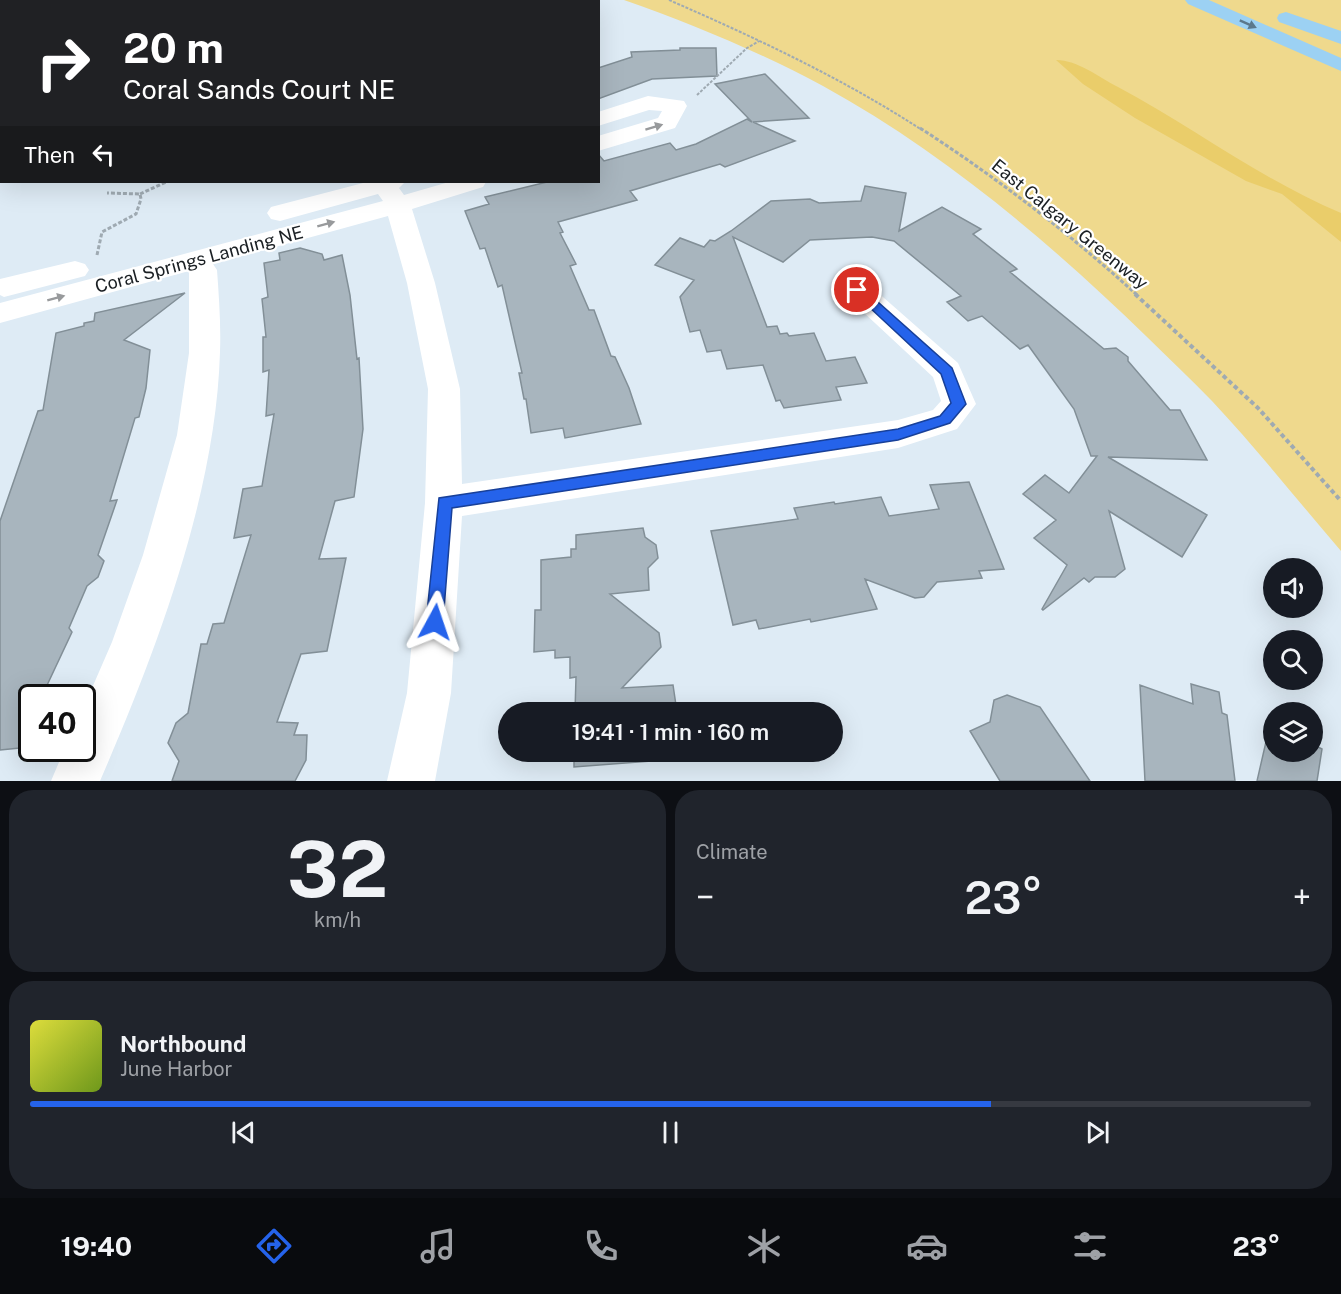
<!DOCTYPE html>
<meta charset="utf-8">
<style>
body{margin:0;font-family:"Public Sans",sans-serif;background:#20242c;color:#f1f3f6;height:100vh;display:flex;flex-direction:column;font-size:22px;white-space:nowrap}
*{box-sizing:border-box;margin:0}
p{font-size:20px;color:#9ea1a6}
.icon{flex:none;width:33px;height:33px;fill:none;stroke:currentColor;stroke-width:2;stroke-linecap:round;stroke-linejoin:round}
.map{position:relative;height:781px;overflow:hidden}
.sheet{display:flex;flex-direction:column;gap:9px;padding:9px;background:#0d0f14;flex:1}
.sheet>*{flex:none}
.guide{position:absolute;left:0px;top:0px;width:600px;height:183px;box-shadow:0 6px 24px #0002;background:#202124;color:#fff;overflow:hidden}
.tools{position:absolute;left:1263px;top:558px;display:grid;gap:12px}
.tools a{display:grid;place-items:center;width:60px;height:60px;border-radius:50%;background:#171b24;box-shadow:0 6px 24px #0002;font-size:30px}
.speed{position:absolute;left:18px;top:684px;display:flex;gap:12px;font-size:30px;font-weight:700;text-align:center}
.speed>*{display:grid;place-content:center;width:78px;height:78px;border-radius:50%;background:#171b24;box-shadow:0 6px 24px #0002;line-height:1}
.speed .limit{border:3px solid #111;border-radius:9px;background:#fff;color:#111}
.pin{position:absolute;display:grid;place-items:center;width:51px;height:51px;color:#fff;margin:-26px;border:3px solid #fff;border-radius:50%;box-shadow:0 2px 6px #0007}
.me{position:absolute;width:66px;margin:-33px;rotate:5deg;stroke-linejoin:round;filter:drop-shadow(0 0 4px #0008)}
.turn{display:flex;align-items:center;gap:21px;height:126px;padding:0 24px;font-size:27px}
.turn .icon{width:78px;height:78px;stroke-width:2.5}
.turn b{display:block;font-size:42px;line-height:51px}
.then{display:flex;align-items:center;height:57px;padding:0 24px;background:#0003;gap:12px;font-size:22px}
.big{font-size:45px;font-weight:600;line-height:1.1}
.sheet .widget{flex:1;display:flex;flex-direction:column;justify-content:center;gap:9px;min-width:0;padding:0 21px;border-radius:24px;background:#20242c}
.sheet .dial{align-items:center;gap:0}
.dial b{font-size:78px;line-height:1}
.song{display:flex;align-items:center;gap:18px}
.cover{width:72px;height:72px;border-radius:9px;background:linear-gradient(135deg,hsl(60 70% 55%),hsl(80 70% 35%))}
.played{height:6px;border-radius:3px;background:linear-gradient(90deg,#2563eb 75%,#363941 75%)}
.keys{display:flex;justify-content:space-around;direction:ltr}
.heat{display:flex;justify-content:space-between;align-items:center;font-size:33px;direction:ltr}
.sheet .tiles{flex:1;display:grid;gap:9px;grid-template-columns:1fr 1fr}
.widget:last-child{grid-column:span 2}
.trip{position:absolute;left:498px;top:702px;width:345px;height:60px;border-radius:30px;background:#171b24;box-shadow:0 6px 24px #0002;font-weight:600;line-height:60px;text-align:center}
.dock{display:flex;height:96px;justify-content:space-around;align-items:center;background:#090b0e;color:#9ea1a6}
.dock .icon{width:42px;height:42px}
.dock .on{color:#2563eb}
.dock b{font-size:27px;color:#f1f3f6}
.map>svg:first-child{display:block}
.green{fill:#efd98d}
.water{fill:#eacd6a}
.building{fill:#a8b5be;stroke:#828f97;stroke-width:1.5}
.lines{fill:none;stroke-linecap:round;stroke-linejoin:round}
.path-far2{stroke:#9faab2;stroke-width:2;stroke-dasharray:3 1.5;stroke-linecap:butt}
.path-far1{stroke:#9faab2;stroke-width:3;stroke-dasharray:4 2;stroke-linecap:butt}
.path{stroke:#9faab2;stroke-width:4;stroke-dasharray:4.5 3;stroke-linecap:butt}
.minor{fill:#fff;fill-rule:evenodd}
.highway{fill:#9cd1f3;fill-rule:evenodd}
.oneway{fill:#5b788b}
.oneway2{fill:#989a9c}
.route{fill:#2563eb;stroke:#184099;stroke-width:1.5}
.labels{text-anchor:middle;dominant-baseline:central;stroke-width:4.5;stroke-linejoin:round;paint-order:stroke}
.street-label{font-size:18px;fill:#1a1f23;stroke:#fff}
</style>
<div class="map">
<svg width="1341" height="781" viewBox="0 0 1341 781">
<rect width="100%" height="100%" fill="#deebf5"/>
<path class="green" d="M624,0H1341V551C1298,501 1257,449 1212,401C1191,379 1168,358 1146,336C1048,241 943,152 823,86C760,52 692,24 624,0Z"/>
<path class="water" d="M1056,60C1078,60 1098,77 1118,87C1193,127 1262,180 1341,213V242L1282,194L1246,181L1135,118L1083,84Z"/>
<path class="building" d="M680,48H716L717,76L652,79L598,99V68L632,57L631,52L680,50Z
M765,74L809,118L753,122L795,141L725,167L720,164L630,191L637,200L558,222L563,232L560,233L576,264L570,266L589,310H594L611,356L615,357L629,388L641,424L565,438L563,428L531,433L526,399H524L519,373H522L502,285L498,287L485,248L480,249L465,211L489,204L485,197L547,182H598V154L604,161L670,143L676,150L696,144L747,119L752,122L715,84Z
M865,186L906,193L899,231L942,207L981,229L973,234L1017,269L1010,272L1104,349L1116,348L1128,357V361L1170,410H1180L1207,460L1108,457L1207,515L1182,557L1109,511L1125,569L1115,577H1095L1089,582L1084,578L1043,610L1042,609L1067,565L1034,538L1056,520L1023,494L1045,475L1069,493L1097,456H1091L1074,409L1028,345L1020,349L982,316L968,321L947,302L961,296L894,241L872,237L810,240L783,262L733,237L767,327L777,326L780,334L787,333L789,336L814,333L826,361L855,357L867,383L836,387L841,400L784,408L780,400L776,401L763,365L727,369L721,350L707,352L700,330L690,332L680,297L694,280L655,265L680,238L704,247L710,240L715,241L731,231L771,201L810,199L819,203L861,201Z
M300,248L322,254L324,260L342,255L350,295L357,359L359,358L363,429L354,497L335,501L319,559L346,558L327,651L301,654L277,722L298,723L294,735H307L306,760L295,781H172L179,761L168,743L176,723L188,713L201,644H207L213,624L224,623L251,535L234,538L243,489L262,486L274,414L266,416L269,370L263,372V337H266L262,299L268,297L264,263L280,260L279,253Z
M185,293L124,340L150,350L146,388L139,417L135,418L110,501L117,500L98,555L104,561L98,577L87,586L69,628L72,632L41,698H32V740L20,748L0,750V521L38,411L43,410L56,333L84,326V323L94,321L95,313Z
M969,482L1004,569L979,571L982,578L937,582L924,597L915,598L865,579L877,609L811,622L810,619L759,629L756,620L733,625L711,531L798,519L794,508L834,502L835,504L881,497L889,516L939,509L930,485Z
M643,528L645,537L656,545L658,558L648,568L649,590L610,594L659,633L661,647L622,688L673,685L677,712H575L576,677L570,678V657L555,658V650L534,652L535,610H541V560L571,557V549H576V535Z
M1191,684L1219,692L1222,713L1227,715L1235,781H1145L1140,685L1193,704Z
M1007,695L1040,707L1090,781H1000L970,731L990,722L994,700Z
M1271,720L1274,721V752H1312V744L1322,749L1317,781H1257Z
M574,752H676L677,759L574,767Z"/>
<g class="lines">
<path class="path-far2" d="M669,0C756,38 842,78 922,130
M697,95L747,48L759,41"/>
<path class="path-far1" d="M920,128C997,178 1069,233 1137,295
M140,194L166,182
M97,255L102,232L136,214L141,199L140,194L107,193"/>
<path class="path" d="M1135,294L1258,408L1341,501"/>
<path class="minor" d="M111,0H134L135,2H112Z
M212,0H233L211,2Z
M648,96L684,101L687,106L675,128L598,151V136L658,118L662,111L649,110L598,126V112Z
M367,182H405L399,188L404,195L449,182H486L483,187L412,209L435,283L460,389L462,484L898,420L933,410L941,401L933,377L847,297L842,290L847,283L857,280L867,283L958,363L976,404L957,429L898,448L462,516L451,693L435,781H387L407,693L425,503L428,389L407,283L388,216L213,264L217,270C219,297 221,325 220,352C216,494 156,652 100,781H51L65,748H82V711L112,642L143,555L177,435L189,353V271L0,323V303L383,201L378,194L280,221L271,219L267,213L271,207Z
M75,261L85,264L89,270L85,276L4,297L0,295V279Z"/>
<path class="highway" d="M1185,0H1209L1341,58V71L1188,4Z
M1286,12L1341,31V44L1279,22L1277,18L1279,14Z"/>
</g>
<defs><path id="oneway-solid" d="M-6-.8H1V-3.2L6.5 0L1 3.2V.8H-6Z" transform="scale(1.5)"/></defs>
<use class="oneway" href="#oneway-solid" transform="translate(1248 24) rotate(24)"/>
<g class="oneway2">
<use href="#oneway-solid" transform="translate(654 127) rotate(-17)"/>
<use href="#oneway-solid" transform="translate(326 224) rotate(-15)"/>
<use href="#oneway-solid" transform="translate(56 298) rotate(-15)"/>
</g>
<path class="route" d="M857,286L861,287L952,368L966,404L950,423L898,440L452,508L443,622L441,628L435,630L428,628L426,622L439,498L898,429L940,416L951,403L941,374L853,292L851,290Z"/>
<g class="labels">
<g class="street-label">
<text transform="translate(1070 224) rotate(39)">East Calgary Greenway</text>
<text transform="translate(199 259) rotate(-15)">Coral Springs Landing NE</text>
</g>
</g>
</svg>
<div class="tools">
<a><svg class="icon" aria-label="sound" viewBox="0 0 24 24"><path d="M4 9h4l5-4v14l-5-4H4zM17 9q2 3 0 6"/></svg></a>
<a><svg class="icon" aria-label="search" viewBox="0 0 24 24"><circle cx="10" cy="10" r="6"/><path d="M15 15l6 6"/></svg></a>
<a><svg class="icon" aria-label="layers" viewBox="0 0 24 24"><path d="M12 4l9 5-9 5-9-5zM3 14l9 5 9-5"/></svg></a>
</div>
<div class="speed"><div class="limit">40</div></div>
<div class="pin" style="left:857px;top:290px;background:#d93025"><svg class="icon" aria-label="arrive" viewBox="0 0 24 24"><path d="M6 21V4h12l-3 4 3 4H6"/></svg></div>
<svg class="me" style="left:435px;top:622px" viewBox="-20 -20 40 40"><path d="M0-17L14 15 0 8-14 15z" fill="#2563eb" stroke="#fff" stroke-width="4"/></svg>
<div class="trip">19:41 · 1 min · 160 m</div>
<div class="guide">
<div class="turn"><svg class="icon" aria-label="right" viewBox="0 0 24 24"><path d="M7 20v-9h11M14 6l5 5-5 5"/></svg><div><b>20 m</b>Coral Sands Court NE</div></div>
<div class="then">Then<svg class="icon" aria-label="left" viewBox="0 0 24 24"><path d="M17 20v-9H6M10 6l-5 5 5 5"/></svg></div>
</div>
</div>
<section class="sheet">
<div class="tiles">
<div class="widget dial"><b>32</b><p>km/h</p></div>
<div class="widget"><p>Climate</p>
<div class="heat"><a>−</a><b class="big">23°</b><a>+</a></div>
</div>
<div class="widget">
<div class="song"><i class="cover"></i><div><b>Northbound</b><p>June Harbor</p></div></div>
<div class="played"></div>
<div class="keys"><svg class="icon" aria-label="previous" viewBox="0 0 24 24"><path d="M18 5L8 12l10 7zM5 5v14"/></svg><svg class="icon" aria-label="pause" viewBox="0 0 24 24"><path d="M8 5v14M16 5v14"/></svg><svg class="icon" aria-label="next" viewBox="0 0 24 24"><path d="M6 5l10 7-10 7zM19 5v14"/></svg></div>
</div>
</div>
</section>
<nav class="dock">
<b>19:40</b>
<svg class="icon on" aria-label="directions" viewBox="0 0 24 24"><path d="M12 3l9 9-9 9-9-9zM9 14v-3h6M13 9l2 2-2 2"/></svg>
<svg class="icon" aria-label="music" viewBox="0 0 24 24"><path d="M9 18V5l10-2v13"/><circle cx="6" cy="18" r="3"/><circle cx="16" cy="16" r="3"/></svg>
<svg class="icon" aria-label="phone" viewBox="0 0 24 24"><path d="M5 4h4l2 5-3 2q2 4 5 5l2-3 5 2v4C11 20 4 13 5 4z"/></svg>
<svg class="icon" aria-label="climate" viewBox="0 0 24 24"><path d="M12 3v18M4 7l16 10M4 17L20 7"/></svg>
<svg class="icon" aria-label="car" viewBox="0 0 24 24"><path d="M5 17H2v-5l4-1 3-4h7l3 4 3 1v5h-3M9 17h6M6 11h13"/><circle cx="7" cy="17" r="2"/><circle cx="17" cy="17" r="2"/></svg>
<svg class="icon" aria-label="filters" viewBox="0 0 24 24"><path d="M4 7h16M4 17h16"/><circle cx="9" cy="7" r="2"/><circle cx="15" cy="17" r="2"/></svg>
<b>23°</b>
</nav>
